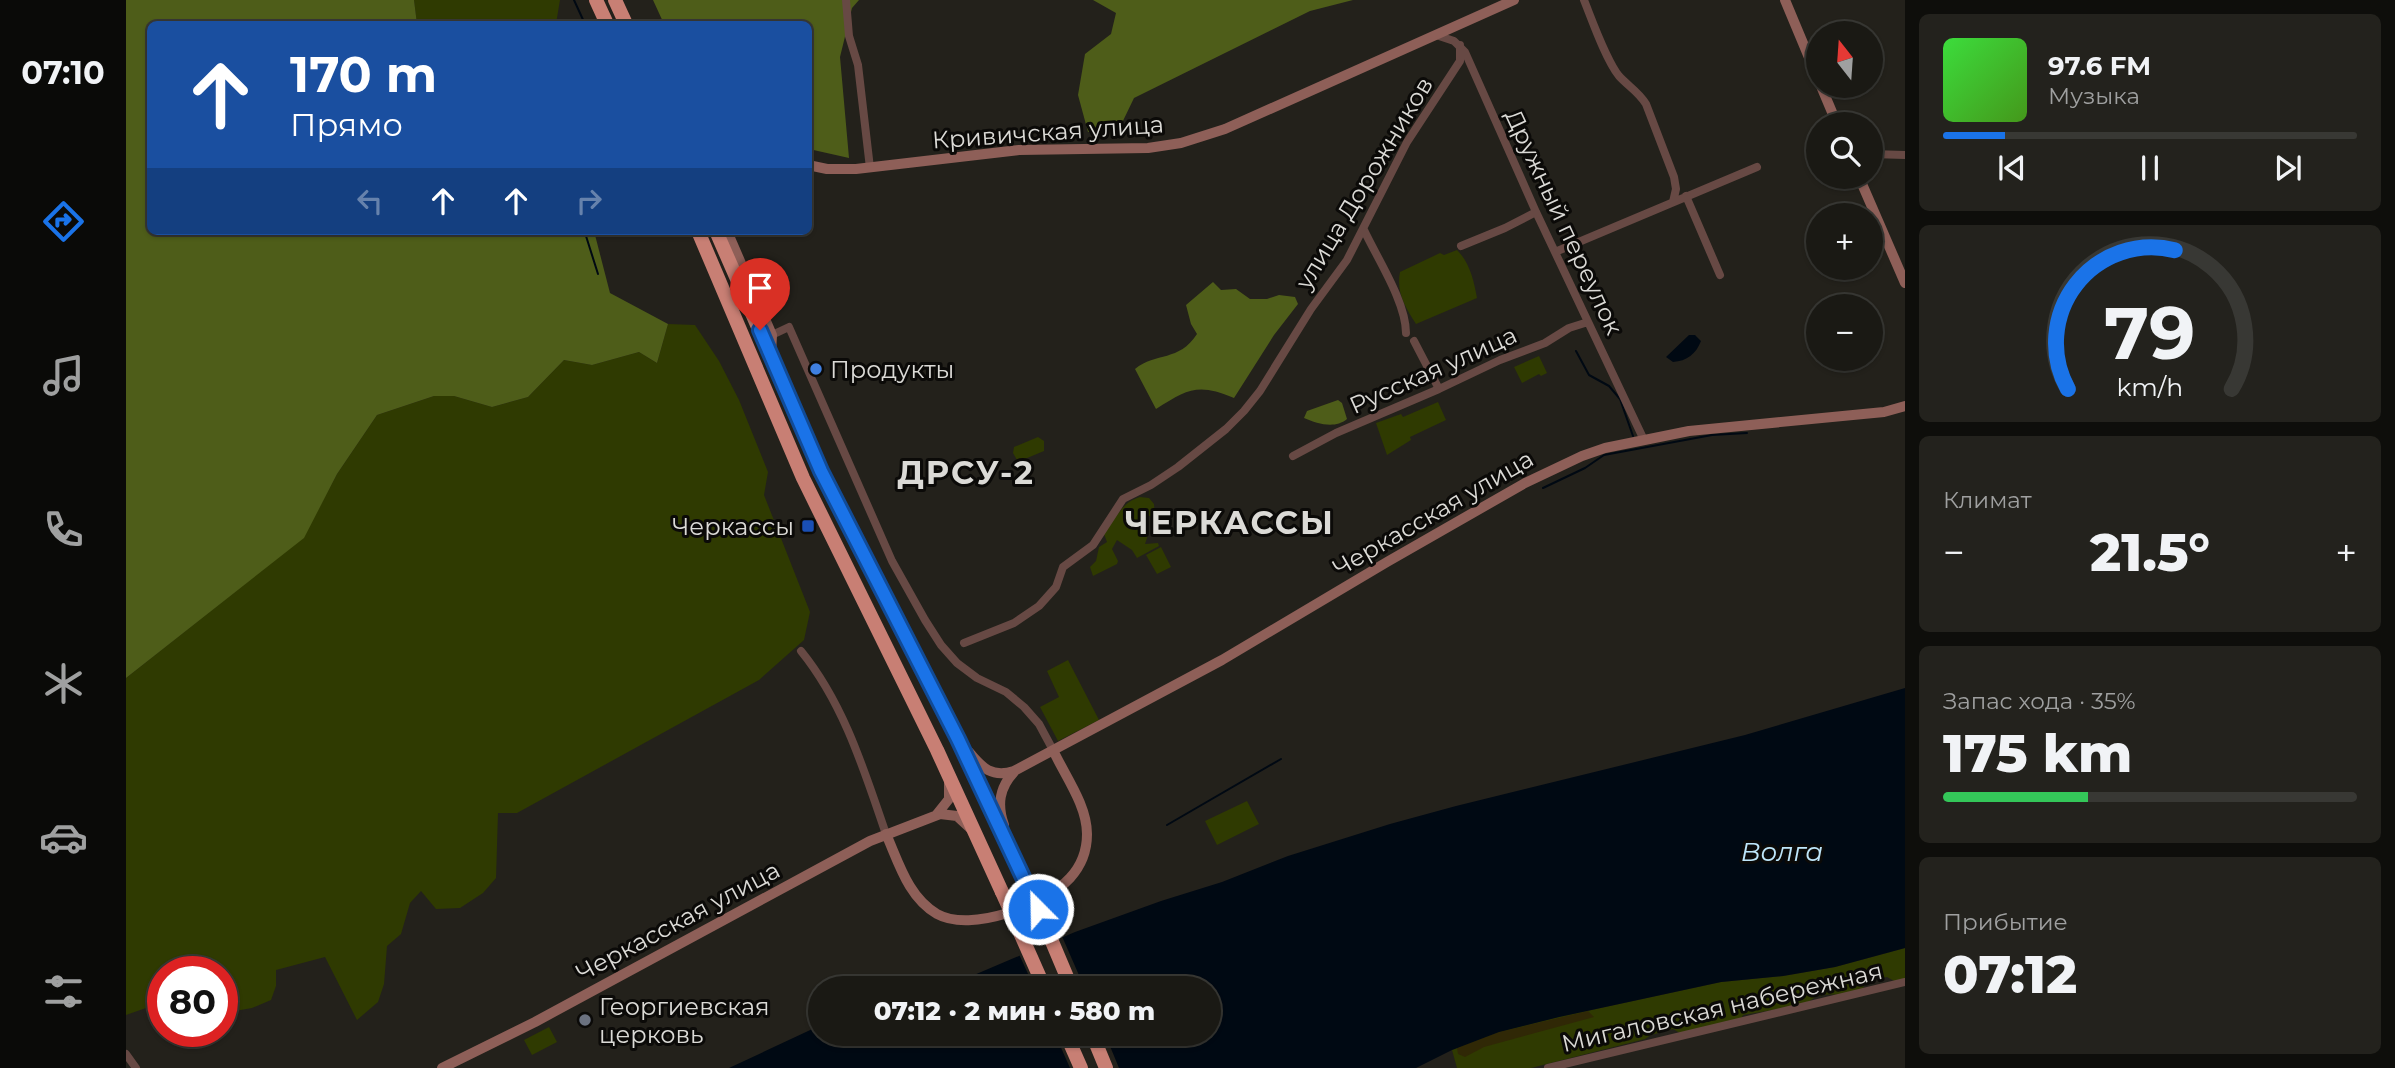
<!DOCTYPE html>
<html lang="ru">
<meta charset="utf-8">
<style>
body{margin:0;font-family:Montserrat,sans-serif;background:#23221d;color:#f1f3f6;height:100vh;display:flex;flex-direction:column;font-size:26px;white-space:nowrap}
*{box-sizing:border-box;margin:0}
p{font-size:23px;color:#9fa0a0}
.icon{flex:none;width:38px;height:38px;fill:none;stroke:currentColor;stroke-width:2;stroke-linecap:round;stroke-linejoin:round}
.map{position:relative;flex:1;overflow:hidden}
.sheet{display:flex;flex-direction:column;gap:14px;padding:14px;background:#0e0e0b;width:490px}
.sheet>*{flex:none}
.guide{position:absolute;left:21px;top:21px;width:665px;height:214px;border-radius:10px;box-shadow:0 2px 5px #0004,0 0 0 2px #383834;background:#1a4fa0;color:#fff;overflow:hidden}
.needle{width:46px;rotate:343deg}
.tools{position:absolute;left:1680px;top:21px;display:grid;gap:14px}
.tools a{display:grid;place-items:center;width:77px;height:77px;border-radius:50%;background:#1a1914;box-shadow:0 2px 5px #0004,0 0 0 2px #383834;font-size:35px}
.speed{position:absolute;left:21px;top:956px;display:flex;gap:14px;font-size:35px;font-weight:700;text-align:center}
.speed>*{display:grid;place-content:center;width:91px;height:91px;border-radius:50%;background:#1a1914;box-shadow:0 2px 5px #0004,0 0 0 2px #383834;line-height:1}
.speed .limit{border:10px solid #d22;background:#fff;color:#111}
.pin{position:absolute;display:grid;place-items:center;width:60px;height:60px;color:#fff;margin:-72px -30px;border-radius:50% 50% 50% 0;rotate:-45deg;box-shadow:0 0 7px #0007}
.pin .icon{rotate:45deg}
.me{position:absolute;width:77px;margin:-38px;rotate:337deg;stroke-linejoin:round;filter:drop-shadow(0 0 5px #0008)}
.turn{display:flex;align-items:center;gap:24px;height:147px;padding:0 28px;font-size:32px}
.turn .icon{width:91px;height:91px;stroke-width:2.5}
.turn b{display:block;font-size:49px;line-height:60px}
.lanes{display:flex;align-items:center;height:66px;padding:0 28px;background:#0003;justify-content:center;gap:35px;direction:ltr}
.lanes .off{opacity:.35}
.big{font-size:52px;font-weight:800;line-height:1.1}
.sheet .tile{flex:1;display:flex;flex-direction:column;justify-content:center;gap:10px;min-width:0;padding:0 24px;border-radius:10px;background:#23221d}
.sheet .dial{align-items:center;gap:0}
.dial svg{height:182px;overflow:visible;fill:none;stroke:#383834;stroke-width:7;stroke-linecap:round;text-anchor:middle}
.dial text{fill:#f1f3f6;stroke:none}
.song{display:flex;align-items:center;gap:21px}
.cover{width:84px;height:84px;border-radius:10px;background:linear-gradient(135deg,hsl(120 70% 55%),hsl(100 70% 35%))}
.played{height:7px;border-radius:4px;background:linear-gradient(90deg,#1a73e8 15%,#383834 15%)}
.keys{display:flex;justify-content:space-around;direction:ltr}
.heat{display:flex;justify-content:space-between;align-items:center;font-size:38px;direction:ltr}
.charge{height:10px;border-radius:5px;background:linear-gradient(90deg,#34c759 35%,#383834 0)}
.trip{position:absolute;left:682px;top:976px;width:413px;height:70px;border-radius:35px;background:#1a1914;box-shadow:0 2px 5px #0004,0 0 0 2px #383834;font-weight:800;line-height:70px;text-align:center}
main{display:flex;flex:1;min-height:0}
.tabs{display:flex;flex-direction:column;width:126px;justify-content:space-around;align-items:center;background:#0a0a08;color:#9fa0a0}
.tabs .icon{width:49px;height:49px}
.tabs .active{color:#1a73e8}
.tabs b{font-size:32px;color:#f1f3f6}
.map>svg:first-child{display:block}
.green{fill:#2f3a01}
.forest{fill:#4e5d19}
.sand{fill:#302806}
.water{fill:#000913}
.pier{fill:#23211b}
.lines{fill:none;stroke-linecap:round;stroke-linejoin:round}
.stream{stroke:#000913;stroke-width:2}
.street{stroke:#674944;stroke-width:8}
.secondary{stroke:#8e5f58;stroke-width:10}
.highway{stroke:#c87f74;stroke-width:14}
.highway-bridge{stroke:#c87f74;stroke-width:14}
.route-casing{stroke:#114b97;stroke-width:18}
.route{stroke:#1a73e8;stroke-width:12}
.shop-dot{fill:#3f7fe0;stroke:#0b0a08;stroke-width:2.5}
.transit-dot{fill:#1a4fb4;stroke:#0b0a08;stroke-width:2.5}
.worship-dot{fill:#6b7280;stroke:#0b0a08;stroke-width:2.5}
.labels{text-anchor:middle;dominant-baseline:central;stroke-width:6;stroke-linejoin:round;paint-order:stroke}
.street-label{font-size:24px;fill:#dbdad6;stroke:#0b0a08}
.poi-label{font-size:24px;fill:#dbdad6;stroke:#0b0a08;text-anchor:start}
.water-label{font-size:26px;font-style:italic;fill:#bee6fa;stroke:#0b0a08}
.district-label{font-size:32px;font-weight:bold;letter-spacing:2px;fill:#dbdad6;stroke:#0b0a08}
</style>
<main>
<nav class="tabs">
<b>07:10</b>
<svg class="icon active" aria-label="directions" viewBox="0 0 24 24"><path d="M12 3l9 9-9 9-9-9zM9 14v-3h6M13 9l2 2-2 2"/></svg>
<svg class="icon" aria-label="music" viewBox="0 0 24 24"><path d="M9 18V5l10-2v13"/><circle cx="6" cy="18" r="3"/><circle cx="16" cy="16" r="3"/></svg>
<svg class="icon" aria-label="phone" viewBox="0 0 24 24"><path d="M5 4h4l2 5-3 2q2 4 5 5l2-3 5 2v4C11 20 4 13 5 4z"/></svg>
<svg class="icon" aria-label="climate" viewBox="0 0 24 24"><path d="M12 3v18M4 7l16 10M4 17L20 7"/></svg>
<svg class="icon" aria-label="car" viewBox="0 0 24 24"><path d="M5 17H2v-5l4-1 3-4h7l3 4 3 1v5h-3M9 17h6M6 11h13"/><circle cx="7" cy="17" r="2"/><circle cx="17" cy="17" r="2"/></svg>
<svg class="icon" aria-label="filters" viewBox="0 0 24 24"><path d="M4 7h16M4 17h16"/><circle cx="9" cy="7" r="2"/><circle cx="15" cy="17" r="2"/></svg>
</nav>
<div class="map">
<svg width="1779" height="1068" viewBox="0 0 1779 1068">
<rect width="100%" height="100%" fill="#23211b"/>
<path class="green" d="M288,0H434L430,24H291Z
M1331,250C1344,263 1348,281 1351,298L1290,324C1279,307 1270,292 1274,272L1314,253L1318,255Z
M542,324L569,325L593,361L613,400L642,472L638,495L684,612L678,640L633,680L391,813H372L370,878L357,893L334,908L310,909L295,891L284,903L275,934L261,946L258,984L252,1002L231,1020L199,957L150,970V986L145,1000L126,1008L109,1011L96,992V971H37V1002L0,1015V678L177,538L211,474L251,415L308,396H328L366,407L402,397L438,360L466,365L513,352L531,363Z
M1413,356L1421,373L1415,376L1413,374L1396,383L1388,367Z
M1312,402L1320,420L1284,437L1285,440L1261,455L1250,423L1275,414L1277,417Z
M912,437L918,441V451L894,461L891,460L887,453L888,447Z
M1014,497L1023,498L1028,504L1029,517L1018,515L1015,519L1022,535L1019,544L1032,543L1033,546L1011,558L1006,550L991,540L986,549L992,561L991,564L967,576L964,567L970,561L973,547L981,542L978,534C989,519 996,502 1014,497Z
M1035,547L1045,567L1031,574L1020,555Z
M942,660L973,720L932,741L914,707L933,697L921,671Z
M1121,801L1133,824L1091,845L1079,821Z
M1779,948V980L1770,982L1761,977L1740,982L1736,990C1729,992 1720,996 1713,995C1702,994 1689,994 1681,1004L1617,1015L1615,1019L1554,1033L1547,1029L1525,1035L1519,1039L1405,1068H1331L1326,1050L1373,1032L1433,1017L1595,982L1657,976L1709,967Z
M423,1027L431,1042L406,1055L398,1040Z"/>
<path class="forest" d="M0,0H288L291,24H24V231H468L484,293L542,324L531,363L513,352L466,365L438,360L402,397L366,407L328,396H308L251,415L211,474L178,538L0,678Z
M527,0H733L726,8L714,57L723,158L683,149L682,24H538Z
M967,0H1227L1184,11L1008,98L995,125L962,132L952,95L959,54L985,34L990,13Z
M1087,282L1095,290L1110,289L1124,299H1141L1153,295L1169,297L1172,304L1148,335L1108,398C1072,383 1062,389 1030,409L1009,369C1030,352 1053,362 1071,334L1065,324L1060,305Z
M1212,400L1216,403L1221,419C1209,429 1192,424 1178,418L1181,411Z"/>
<path class="sand" d="M1462,1011L1468,1017L1358,1047L1339,1057L1332,1054L1331,1048L1373,1032Z"/>
<path class="water" d="M1563,335H1569L1575,341C1570,354 1561,361 1547,362L1540,357Z
M1779,688V948L1709,967L1657,976L1595,982L1433,1017L1373,1032L1326,1050L1290,1068H603L695,1025V1034H1083V989H799L841,978L949,932L1035,901L1096,882L1162,856L1264,824L1330,806L1619,735Z"/>
<path class="pier" d="M935,934L959,989H909L892,952Z
M929,1034H979L993,1068H944Z"/>
<g class="lines">
<path class="stream" d="M448,0L459,24
M461,231L460,236L472,274
M1450,351L1463,375L1483,386L1494,399L1507,436
M1417,488L1459,468L1478,455L1586,435L1621,433
M1041,825L1155,759"/>
<path class="street" d="M720,0L723,36L732,65L744,168
M1458,0C1466,20 1480,60 1493,76C1502,86 1513,92 1520,104L1548,177L1550,189L1547,202
M1310,35L1328,41L1339,52L1410,212L1518,440
M1745,154L1779,155
M1560,196L1594,275
M1238,230C1251,258 1280,302 1280,333
M1335,246L1379,228L1410,212
M1429,252L1631,167
M646,335L663,327L766,561L799,620L815,645L831,663L851,678L880,692L898,707L913,724L927,750
M1288,341L1313,389
M1167,456L1210,433L1313,389L1374,360L1419,343L1443,328L1462,322
M838,643L888,623L913,606L930,587L937,567L967,545L997,499L1025,485L1052,467L1100,429L1118,411L1134,391L1185,309L1221,260L1281,142L1334,61V45
M675,651C718,704 738,770 760,834
M0,1054L10,1068
M1422,1068L1779,982"/>
<path class="secondary" d="M1659,0L1692,79
M1695,86L1711,124
M682,165L701,169H730L893,150L1022,148L1055,143L1099,129L1388,0
M1733,177L1779,283
M601,231L646,335L645,354
M843,752C856,768 866,778 888,771L1096,660L1261,562L1399,483L1456,456L1479,448L1563,431L1758,412L1779,406
M811,814L823,799V782
M878,825C871,805 873,788 888,772
M760,834C773,863 782,897 811,914C845,933 919,905 944,878C955,866 961,850 961,834C961,805 939,776 927,750
M316,1068L409,1022L744,841L814,814L831,816L844,828"/>
<path class="highway" d="M470,0L481,24
M489,0L500,24
M572,231L677,478L811,750L876,892
M590,231L695,471L832,739L900,882
M919,925L946,989
M940,1034L955,1068
M966,1034L980,1068"/>
<path class="highway-bridge" d="M900,882L919,925
M876,892L919,989"/>
</g>
<g class="lines">
<defs>
<path id="route" d="M634,330L695,471L832,739L912,909"/>
</defs>
<use href="#route" class="route-casing"/>
<use href="#route" class="route"/>
</g>
<circle class="shop-dot" cx="690" cy="369" r="7"/>
<rect class="transit-dot" x="675" y="519" width="14" height="14" rx="3.5"/>
<circle class="worship-dot" cx="459" cy="1020" r="7"/>
<g class="labels">
<g class="street-label">
<text transform="translate(922 132) rotate(-4)">Кривичская улица</text>
<text transform="translate(1238 183) rotate(-59)">улица Дорожников</text>
<text transform="translate(1438 222) rotate(65)">Дружный переулок</text>
<text transform="translate(1307 370) rotate(-24)">Русская улица</text>
<text transform="translate(1307 513) rotate(-30)">Черкасская улица</text>
<text transform="translate(552 921) rotate(-28)">Черкасская улица</text>
<text transform="translate(1596 1007) rotate(-13)">Мигаловская набережная</text>
</g>
<g class="poi-label">
<text x="704" y="369">Продукты</text>
<text x="668" y="526" text-anchor="end">Черкассы</text>
<text x="473" y="1006">Георгиевская<tspan x="473" dy="28">церковь</tspan></text>
</g>
<g class="water-label">
<text x="1656" y="852">Волга</text>
</g>
<g class="district-label">
<text x="840" y="472">ДРСУ-2</text>
<text x="1104" y="522">ЧЕРКАССЫ</text>
</g>
</g>
</svg>
<div class="tools">
<a><svg class="needle" viewBox="-14 -14 28 28"><path d="M0-13l5 13h-10z" fill="#e53935"/><path d="M0 13l5-13h-10z" fill="#9fa0a0"/></svg></a>
<a><svg class="icon" aria-label="search" viewBox="0 0 24 24"><circle cx="10" cy="10" r="6"/><path d="M15 15l6 6"/></svg></a>
<a>+</a>
<a>−</a>
</div>
<div class="speed"><div class="limit">80</div></div>
<div class="pin" style="left:634px;top:330px;background:#d93025"><svg class="icon" aria-label="arrive" viewBox="0 0 24 24"><path d="M6 21V4h12l-3 4 3 4H6"/></svg></div>
<svg class="me" style="left:912px;top:909px" viewBox="-20 -20 40 40"><circle r="17" fill="#1a73e8" stroke="#fff" stroke-width="3"/><path d="M0-11L8 9 0 5-8 9z" fill="#fff"/></svg>
<div class="trip">07:12 · 2 мин · 580 m</div>
<div class="guide">
<div class="turn"><svg class="icon" aria-label="ahead" viewBox="0 0 24 24"><path d="M12 20V5M6 11l6-6 6 6"/></svg><div><b>170 m</b>Прямо</div></div>
<div class="lanes"><svg class="icon off" aria-label="left" viewBox="0 0 24 24"><path d="M17 20v-9H6M10 6l-5 5 5 5"/></svg><svg class="icon" aria-label="ahead" viewBox="0 0 24 24"><path d="M12 20V5M6 11l6-6 6 6"/></svg><svg class="icon" aria-label="ahead" viewBox="0 0 24 24"><path d="M12 20V5M6 11l6-6 6 6"/></svg><svg class="icon off" aria-label="right" viewBox="0 0 24 24"><path d="M7 20v-9h11M14 6l5 5-5 5"/></svg></div>
</div>
</div>
<section class="sheet">
<div class="tile">
<div class="song"><i class="cover"></i><div><b>97.6 FM</b><p>Музыка</p></div></div>
<div class="played"></div>
<div class="keys"><svg class="icon" aria-label="previous" viewBox="0 0 24 24"><path d="M18 5L8 12l10 7zM5 5v14"/></svg><svg class="icon" aria-label="pause" viewBox="0 0 24 24"><path d="M8 5v14M16 5v14"/></svg><svg class="icon" aria-label="next" viewBox="0 0 24 24"><path d="M6 5l10 7-10 7zM19 5v14"/></svg></div>
</div>
<div class="tile dial"><svg viewBox="0 0 100 80">
<path d="M14 69A42 42 0 1 1 86 69"/>
<path d="M14 69A42 42 0 0 1 61 8" stroke="#1a73e8"/>
<text x="50" y="56" font-size="32" font-weight="700">79</text>
<text x="50" y="72" font-size="11">km/h</text>
</svg></div>
<div class="tile"><p>Климат</p>
<div class="heat"><a>−</a><b class="big">21.5°</b><a>+</a></div>
</div>
<div class="tile"><p>Запас хода · 35%</p><b class="big">175 km</b><div class="charge"></div></div>
<div class="tile"><p>Прибытие</p><b class="big">07:12</b></div>
</section>
</main>
